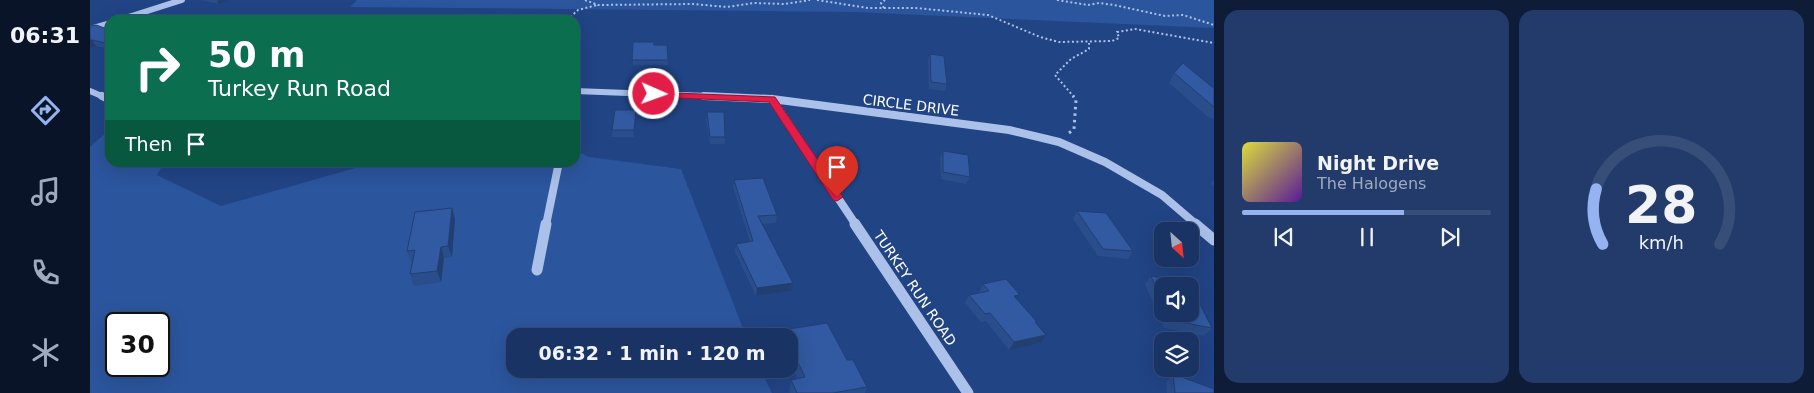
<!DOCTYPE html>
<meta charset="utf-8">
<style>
body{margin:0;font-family:"DejaVu Sans",sans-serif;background:#223b6a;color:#f1f3f6;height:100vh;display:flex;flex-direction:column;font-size:19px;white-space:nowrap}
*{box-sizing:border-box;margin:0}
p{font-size:16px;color:#9faabf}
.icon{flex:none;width:28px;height:28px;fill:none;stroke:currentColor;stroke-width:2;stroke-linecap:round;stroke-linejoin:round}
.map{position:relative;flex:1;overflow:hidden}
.side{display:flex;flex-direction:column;gap:10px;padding:10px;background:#0e1c37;width:600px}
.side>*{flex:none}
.hud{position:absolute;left:15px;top:15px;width:475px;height:152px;border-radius:15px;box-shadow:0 5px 20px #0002,0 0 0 1px #374e78;background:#0b6e4f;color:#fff;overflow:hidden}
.needle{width:32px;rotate:153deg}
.controls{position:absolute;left:1064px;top:222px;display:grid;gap:10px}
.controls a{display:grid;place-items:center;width:45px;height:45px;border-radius:10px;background:#193364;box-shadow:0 5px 20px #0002,0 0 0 1px #374e78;font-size:25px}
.speed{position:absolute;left:15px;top:312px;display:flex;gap:10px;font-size:25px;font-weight:700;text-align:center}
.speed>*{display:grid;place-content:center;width:65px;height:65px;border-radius:50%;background:#193364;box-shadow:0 5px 20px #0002,0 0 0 1px #374e78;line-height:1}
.speed .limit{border:2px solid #111;border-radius:8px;background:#fff;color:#111}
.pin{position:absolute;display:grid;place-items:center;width:42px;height:42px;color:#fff;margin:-51px -21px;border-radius:50% 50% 50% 0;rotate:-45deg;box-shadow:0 0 5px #0007}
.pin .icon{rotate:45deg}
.me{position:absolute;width:55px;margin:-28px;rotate:92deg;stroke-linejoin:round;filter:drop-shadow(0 0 4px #0008)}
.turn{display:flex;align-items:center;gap:18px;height:105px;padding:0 20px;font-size:22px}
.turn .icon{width:65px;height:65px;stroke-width:2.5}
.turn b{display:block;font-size:35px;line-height:42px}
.then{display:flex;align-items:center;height:48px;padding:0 20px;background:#0003;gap:10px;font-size:19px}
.side .widget{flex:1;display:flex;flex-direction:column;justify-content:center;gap:8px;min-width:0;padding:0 18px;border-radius:15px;background:#223b6a}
.side .dial{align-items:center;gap:0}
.dial svg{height:130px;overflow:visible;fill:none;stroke:#374e78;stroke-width:7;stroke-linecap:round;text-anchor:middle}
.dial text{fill:#f1f3f6;stroke:none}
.song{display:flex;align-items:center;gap:15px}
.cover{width:60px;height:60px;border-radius:8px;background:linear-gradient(135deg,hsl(60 70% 55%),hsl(270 70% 35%))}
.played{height:5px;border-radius:2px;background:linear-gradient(90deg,#95b2f1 65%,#374e78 65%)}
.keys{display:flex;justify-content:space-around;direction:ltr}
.side .tiles{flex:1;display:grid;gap:10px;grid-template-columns:repeat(2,1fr)}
.trip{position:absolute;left:416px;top:328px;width:292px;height:50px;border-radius:15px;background:#193364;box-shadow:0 5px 20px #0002,0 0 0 1px #374e78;font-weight:600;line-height:50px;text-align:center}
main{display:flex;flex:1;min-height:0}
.dock{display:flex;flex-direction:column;width:90px;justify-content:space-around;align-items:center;background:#0a1428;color:#9faabf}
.dock .icon{width:35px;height:35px}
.dock .on{color:#95b2f1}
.dock b{font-size:22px;color:#f1f3f6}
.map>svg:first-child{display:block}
.green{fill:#2b559d;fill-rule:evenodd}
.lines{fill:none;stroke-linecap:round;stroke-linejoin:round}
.path-far1{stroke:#abc1e9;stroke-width:2;stroke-dasharray:2 2.5;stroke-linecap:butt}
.path{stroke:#abc1e9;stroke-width:3;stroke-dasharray:2.5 4;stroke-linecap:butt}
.minor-far2{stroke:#abc1e9;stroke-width:6}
.minor-far1{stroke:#abc1e9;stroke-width:8}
.minor{stroke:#abc1e9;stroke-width:11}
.wall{fill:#2a4d8b;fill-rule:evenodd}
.shaded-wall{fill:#223f71}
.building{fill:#315aa2;stroke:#223f71}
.route{fill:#e11d48;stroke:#92132f}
.labels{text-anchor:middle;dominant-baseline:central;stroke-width:5;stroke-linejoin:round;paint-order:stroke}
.street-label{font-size:14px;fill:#fff;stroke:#214485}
</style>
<main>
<nav class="dock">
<b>06:31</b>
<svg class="icon on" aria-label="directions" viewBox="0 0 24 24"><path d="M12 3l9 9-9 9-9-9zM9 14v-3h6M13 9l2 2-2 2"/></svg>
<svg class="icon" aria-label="music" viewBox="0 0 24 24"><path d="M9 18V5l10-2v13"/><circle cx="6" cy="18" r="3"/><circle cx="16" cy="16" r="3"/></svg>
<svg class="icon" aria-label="phone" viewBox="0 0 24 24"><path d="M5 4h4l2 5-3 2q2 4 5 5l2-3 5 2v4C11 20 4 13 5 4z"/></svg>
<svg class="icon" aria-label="climate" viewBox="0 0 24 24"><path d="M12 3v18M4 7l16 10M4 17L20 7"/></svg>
</nav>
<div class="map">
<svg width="1124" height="393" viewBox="0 0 1124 393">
<rect width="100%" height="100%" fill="#214485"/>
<path class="green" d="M267,0H1124V28L763,12L260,7Z
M20,129V162L74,163L67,175L131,206L269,167L271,163L485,162V150L499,157L591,169L656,336H425V369H670L682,393H0V147ZM26,324H69V366H26Z"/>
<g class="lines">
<path class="path-far1" d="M495,0L508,5L603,4L637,7L664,3L695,4L720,0
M727,0L778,8H826L898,15L950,37L969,42L1022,41L1029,38L1027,32L1045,29L1124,43
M967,0L998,5L1009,3L1024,5L1075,16L1093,15L1124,25
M794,8L791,3L795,0
M477,20L488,10L507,5
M984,97L965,75L981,59L999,49V43"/>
<path class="path" d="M979,133L984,129L986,100L983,96"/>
<path class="minor-far2" d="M29,20L92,0
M0,29L20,23
M0,91L14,97
M485,91L644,97"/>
<path class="minor-far1" d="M12,96L20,100
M614,96L682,99L919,130L969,142L1015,162L1072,195L1107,225
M682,99L766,225
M456,225L469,162"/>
<path class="minor" d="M765,224L878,393
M1105,224L1124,240
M447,270L456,224"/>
</g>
<path class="wall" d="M111,0H140L129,4Z
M0,26L20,30V49L6,46L0,48Z
M543,42L564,45L578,60V65H543Z
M840,54L857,84L855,91L839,89L838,60Z
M1084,73L1124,87V119L1119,118L1079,83Z
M617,112L635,137V144H620L616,119Z
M546,117L544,137H522V130Z
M853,151L880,177L876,184L851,179L850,158Z
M644,180L687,215L686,223L672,224L703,283L701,291L666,296L645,252L646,244L660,242L643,187Z
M1124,180V186L1121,184Z
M987,211L1043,251L1038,259L1008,256L983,219Z
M365,219L362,257L354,258L351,282L324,286L320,274L323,262H321L317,251Z
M1061,276L1122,328L1114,336L1074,328L1055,284ZM1072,286L1100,314H1072Z
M893,284L930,295L927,299L947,322L946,324L951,343L919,350L896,321L891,322L875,303L879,295L890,293L889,292Z
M693,330L757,360L777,387L775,393H700L699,391L701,380L708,379L700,362V336H692Z
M1083,374L1124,393H1077L1076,382Z"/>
<path class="shaded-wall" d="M130,0H140L129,4L127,1Z
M0,40H2L6,46L0,48Z
M546,110V117L544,137V130Z
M362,208L365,219L362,257L358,246Z
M351,247L354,258L351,282L347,271Z
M703,283L701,291L666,296L667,288Z
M930,295L925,303L924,296Z
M956,335L951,343L919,350L924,342Z"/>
<path class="building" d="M6,25L20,30V44L2,40H0V26Z
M543,42H564V45H577L578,60H542Z
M840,54L854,56L857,84L841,82Z
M1093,63L1122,87H1124V107L1084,73Z
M525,110H546L544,130H522Z
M617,112H634L635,137H620Z
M853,151L878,155L880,177L853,172Z
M673,178L687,215L668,216L703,283L667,288L646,244L663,241L644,180Z
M362,208L358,246L351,247L347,271L320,274L325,250L317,251L325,212Z
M987,211L1016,213L1043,251L1013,249Z
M1061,276L1099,283L1122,328L1080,320L1078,314H1100V286H1072V302Z
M916,279L930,295L924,296L947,322H945L956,335L924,342L900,313L895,314L879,295L899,291L893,284Z
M737,323L757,360H763L777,387L743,393H707L701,380L715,377L700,345V336H696L693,330Z
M1083,374L1124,389V393H1085Z"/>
<path class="route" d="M560,92L685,97L753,197L747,201L743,200L679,102L564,97L559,94Z"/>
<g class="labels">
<g class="street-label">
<text transform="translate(821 105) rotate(7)">CIRCLE DRIVE</text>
<text transform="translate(825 288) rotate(56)">TURKEY RUN ROAD</text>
</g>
</g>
</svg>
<div class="controls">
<a><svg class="needle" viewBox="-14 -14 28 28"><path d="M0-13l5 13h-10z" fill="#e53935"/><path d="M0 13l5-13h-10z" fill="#9faabf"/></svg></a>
<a><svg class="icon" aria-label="sound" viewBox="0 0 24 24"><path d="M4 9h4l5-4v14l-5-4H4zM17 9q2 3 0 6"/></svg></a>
<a><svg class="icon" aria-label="layers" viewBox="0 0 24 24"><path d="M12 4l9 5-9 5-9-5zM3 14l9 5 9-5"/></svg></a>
</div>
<div class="speed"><div class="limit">30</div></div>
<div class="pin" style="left:747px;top:197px;background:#d93025"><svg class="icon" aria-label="arrive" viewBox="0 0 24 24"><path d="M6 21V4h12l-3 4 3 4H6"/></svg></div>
<svg class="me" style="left:564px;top:94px" viewBox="-20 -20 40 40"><circle r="17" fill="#e11d48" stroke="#fff" stroke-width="3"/><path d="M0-11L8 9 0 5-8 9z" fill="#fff"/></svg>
<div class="trip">06:32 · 1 min · 120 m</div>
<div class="hud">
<div class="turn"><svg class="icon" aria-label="right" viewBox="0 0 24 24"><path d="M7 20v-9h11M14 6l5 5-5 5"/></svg><div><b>50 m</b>Turkey Run Road</div></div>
<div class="then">Then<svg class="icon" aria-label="arrive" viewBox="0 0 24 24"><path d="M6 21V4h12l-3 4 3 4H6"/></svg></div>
</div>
</div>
<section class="side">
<div class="tiles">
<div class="widget">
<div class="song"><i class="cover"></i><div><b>Night Drive</b><p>The Halogens</p></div></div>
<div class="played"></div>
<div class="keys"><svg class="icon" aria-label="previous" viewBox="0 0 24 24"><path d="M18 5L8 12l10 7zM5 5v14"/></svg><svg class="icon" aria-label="pause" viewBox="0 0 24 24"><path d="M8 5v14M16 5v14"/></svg><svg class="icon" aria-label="next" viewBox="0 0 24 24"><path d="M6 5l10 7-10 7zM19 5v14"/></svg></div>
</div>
<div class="widget dial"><svg viewBox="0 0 100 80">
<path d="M14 69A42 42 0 1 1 86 69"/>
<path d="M14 69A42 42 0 0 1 10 35" stroke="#95b2f1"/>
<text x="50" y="56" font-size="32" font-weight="700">28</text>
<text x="50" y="72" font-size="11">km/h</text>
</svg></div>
</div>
</section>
</main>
